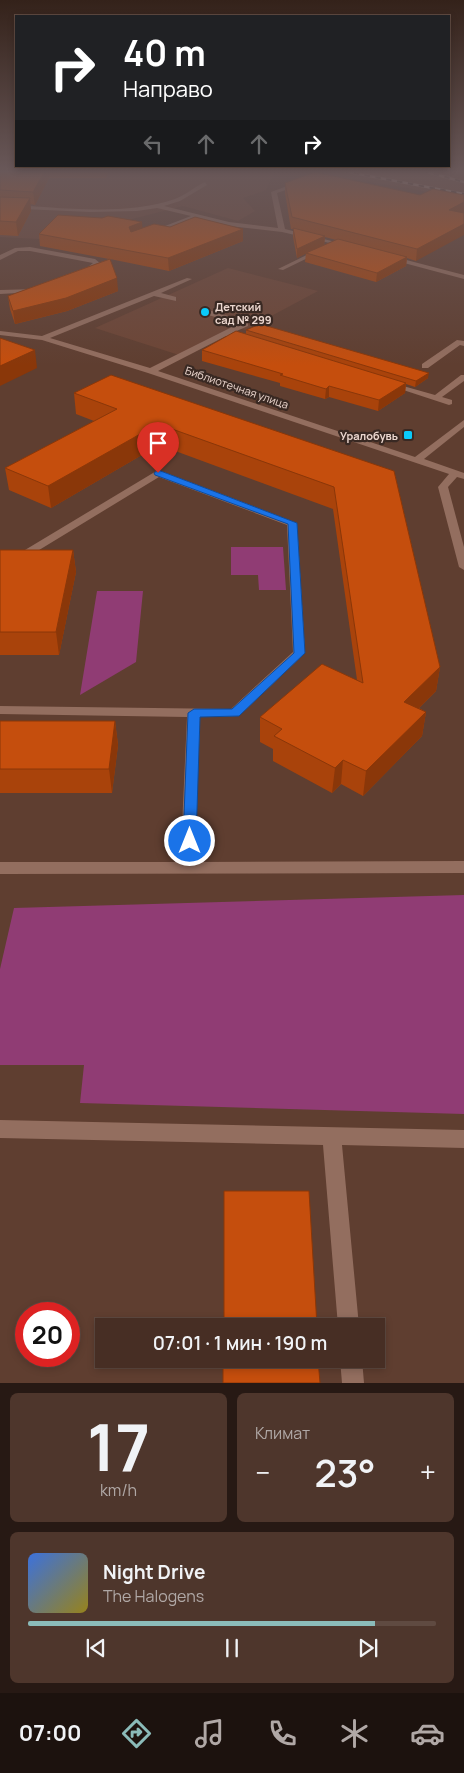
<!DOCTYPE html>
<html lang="ru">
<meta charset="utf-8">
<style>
body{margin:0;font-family:Manrope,sans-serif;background:#4e362c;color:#f1f3f6;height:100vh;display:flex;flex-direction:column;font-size:19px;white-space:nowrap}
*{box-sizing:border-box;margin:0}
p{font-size:16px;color:#b0a8a6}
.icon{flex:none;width:28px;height:28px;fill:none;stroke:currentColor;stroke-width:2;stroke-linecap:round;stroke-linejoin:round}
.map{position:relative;height:1383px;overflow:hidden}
.side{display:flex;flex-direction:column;gap:10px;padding:10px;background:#271914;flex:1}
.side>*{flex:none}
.hud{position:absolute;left:15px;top:15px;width:435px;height:152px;border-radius:0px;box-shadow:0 2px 8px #0003,0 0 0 1px #5f4a41;background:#202124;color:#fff;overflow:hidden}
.speed{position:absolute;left:15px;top:1302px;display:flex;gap:10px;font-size:25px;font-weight:700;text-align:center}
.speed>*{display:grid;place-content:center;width:65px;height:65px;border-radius:50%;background:#472e24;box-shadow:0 2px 8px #0003,0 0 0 1px #5f4a41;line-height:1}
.speed .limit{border:8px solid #d22;background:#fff;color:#111}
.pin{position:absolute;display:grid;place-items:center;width:42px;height:42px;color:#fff;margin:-51px -21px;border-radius:50% 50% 50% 0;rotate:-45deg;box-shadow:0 0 5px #0007}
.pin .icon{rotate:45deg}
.me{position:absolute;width:55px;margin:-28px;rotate:0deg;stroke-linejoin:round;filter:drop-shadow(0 0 4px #0008)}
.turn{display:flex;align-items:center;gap:18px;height:105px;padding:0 25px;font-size:22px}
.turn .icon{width:65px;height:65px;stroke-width:2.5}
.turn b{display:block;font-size:35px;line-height:42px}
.lanes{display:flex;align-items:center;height:48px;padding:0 25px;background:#0003;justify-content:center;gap:25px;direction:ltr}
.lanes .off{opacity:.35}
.big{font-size:38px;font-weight:600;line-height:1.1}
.side .tile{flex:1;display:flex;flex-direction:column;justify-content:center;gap:8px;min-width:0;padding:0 18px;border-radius:8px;background:#4e362c}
.side .dial{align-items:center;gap:0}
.dial b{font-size:65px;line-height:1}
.song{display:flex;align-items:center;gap:15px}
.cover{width:60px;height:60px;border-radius:8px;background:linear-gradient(135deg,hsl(220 70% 55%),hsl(50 70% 35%))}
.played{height:5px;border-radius:2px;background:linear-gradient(90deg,#8bbbb9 85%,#5f4a41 85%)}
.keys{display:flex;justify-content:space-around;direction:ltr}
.heat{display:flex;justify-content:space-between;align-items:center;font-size:28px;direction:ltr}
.side .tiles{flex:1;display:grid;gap:10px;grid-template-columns:1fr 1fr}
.tile:last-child{grid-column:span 2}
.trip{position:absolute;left:95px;top:1318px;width:290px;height:50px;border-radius:0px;background:#472e24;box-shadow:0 2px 8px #0003,0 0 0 1px #5f4a41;font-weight:600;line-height:50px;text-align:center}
.dock{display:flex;height:80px;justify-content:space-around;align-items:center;background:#1c120e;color:#b0a8a6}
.dock .icon{width:35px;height:35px}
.dock .selected{color:#8bbbb9}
.dock b{font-size:22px;color:#f1f3f6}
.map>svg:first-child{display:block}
.built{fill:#6d4535}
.green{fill:#903c74}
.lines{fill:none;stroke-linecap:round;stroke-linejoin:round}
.minor{fill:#936e5f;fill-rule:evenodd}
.rail-casing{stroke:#c1a99f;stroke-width:2.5}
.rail{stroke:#392923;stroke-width:2;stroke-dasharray:5.5;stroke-linecap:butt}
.wall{fill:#a9430b;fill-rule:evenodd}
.shaded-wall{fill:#8a3709}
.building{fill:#c54e0d;stroke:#8a3709}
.route{fill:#1a73e8;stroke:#114b97}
.poi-dot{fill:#0acafa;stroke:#392923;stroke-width:2}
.labels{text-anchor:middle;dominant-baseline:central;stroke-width:4.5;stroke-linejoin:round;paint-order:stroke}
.far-poi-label{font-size:11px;font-weight:bold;fill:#ebd6ce;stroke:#392923;text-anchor:start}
.far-street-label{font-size:11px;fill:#ebd6ce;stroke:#392923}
</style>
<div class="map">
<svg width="464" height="1383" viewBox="0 0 464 1383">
<rect width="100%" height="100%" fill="#5f3e30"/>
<path class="built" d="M0,171H275L266,190L243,198L255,211L238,221L183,206L105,226L77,241L0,237Z
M293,171H464V200L408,188Z
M228,268L318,291L245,330L234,327L179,355L95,328Z"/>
<path class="green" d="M231,547H283L286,590H259L258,575H231Z
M97,591H143L136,662L80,695Z
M464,895V1114L80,1103L84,1065H0V969L14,908Z"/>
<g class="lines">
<path class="minor" d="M301,181L303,184L277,193L285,229L347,245V247L282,232L229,226L198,218L154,234L152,231L191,216L157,208L137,211L90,212L0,208V204C55,207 123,217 175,199C186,195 194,187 205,182L207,185L180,201L164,206L229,222L278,228L271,192Z
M30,247L95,259L101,264L85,274L82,272L93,263L30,251H18L0,260V255L15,248Z
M317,250L322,251L283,270L278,269Z
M391,256L464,275V279L389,259L388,258Z
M187,278L192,279L161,293L176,297V301L154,296L50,338L150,368L238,324L202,313V309H205L248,322V326L232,333L249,338V342L226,336L158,371L415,457L464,420V427L424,459L464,473V479L457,477L448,487L464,547V570L459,567L438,487L449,474L148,373L42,340L0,335V331L42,336Z
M38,289V291L36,292L0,294V290Z
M457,340L464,341V346L460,345L428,368H422V364Z
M461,375H464V381L442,397L452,400V404L449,405L385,384L389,382L435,395Z
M158,470L297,523L305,653L239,716L200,717L196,827L198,862L464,861V873L0,874V862H183L182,827L187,717L0,714V706L231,709L293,652L287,525L159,477L26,558L0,559V553H20Z
M0,1120L464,1130V1148L342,1145L359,1326H338L323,1145L0,1138Z
M340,1359H362L364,1383H342Z"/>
<defs>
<path id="rail" d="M343,171L464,194
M423,171L464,182"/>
</defs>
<use href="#rail" class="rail-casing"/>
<use href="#rail" class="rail"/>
</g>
<path class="wall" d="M0,171H109L106,178H49L35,205L30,204L31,211L18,236L0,235Z
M285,183L463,213L416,261L407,258L406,266L376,282L305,262L306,253L297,258L293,237V229H291L285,193ZM325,237L336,240L324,245Z
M142,222V228L170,227L243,229V241L169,271L110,259L118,291L67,311L15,324L10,309L8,296L109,259L40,246L39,234Z
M246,330L428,378L415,387L406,384L405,393L378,411L329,397L325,399L280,386V383L202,361V350L246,334Z
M74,393L394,471L440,667L436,691L419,708L426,712L422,736L363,796L341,784L332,793L273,761V749L260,742V717L357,680L333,509L159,445L51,508L9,490L5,468L94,421L76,414Z
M0,550H73L76,572L59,655H0Z
M0,721H115L118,745L112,793H0Z"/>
<path class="shaded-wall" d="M45,171H49V178L35,205L33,192Z
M106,171H109L106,178Z
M30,198L31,211L18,236L16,222Z
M464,202V212L447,221L449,210Z
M142,222L143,233L129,239V227Z
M464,224V235L416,261L417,249Z
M243,229V241L169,271L168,258Z
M325,236L324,245L297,258V249Z
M407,257L406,266L376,282L377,273Z
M117,278L118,291L67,311L15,324L13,311Z
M35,350L37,368L0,386V366Z
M429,373L428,378L415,387L416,381Z
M406,383L405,393L378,411L379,400Z
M329,386V397L325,399L326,389Z
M158,424L159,445L51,508L48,486Z
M73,550L76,572L59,655L56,632Z
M440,667L436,691L401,726L404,702Z
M426,712L422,736L363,796L366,771Z
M115,721L118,745L112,793L109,769Z
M343,760L341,784L332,793L335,768Z"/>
<path class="building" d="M0,171H45L33,192L0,190Z
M315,172L420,195L433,189L464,195V202L449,210L464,213V224L417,249L292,217L285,183Z
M0,197L30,198L16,222L0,221Z
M58,215L102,218L108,216L142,222L129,227L131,232L154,224L170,227L195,217L243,229L168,258L39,234Z
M293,228L325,236L297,249Z
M338,239L407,257L377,273L306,253Z
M110,259L117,278L66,298L13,311L8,296Z
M260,324L429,373L416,381L246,330Z
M236,331L406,383L379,400L329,386L326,389L280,375L283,374L202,350Z
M0,338L35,350L0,366Z
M111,375L394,471L440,667L404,702L426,712L366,771L343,760L335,768L274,736L282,729L260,717L322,664L363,683L334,487L158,424L48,486L5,468L117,409L74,393Z
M0,550H73L56,632H0Z
M0,721H115L109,769H0Z
M224,1191H309L317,1326H224Z
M223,1359H318L320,1383H223Z"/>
<linearGradient id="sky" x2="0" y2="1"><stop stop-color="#34221a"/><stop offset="0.47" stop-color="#695859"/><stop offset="1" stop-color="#695859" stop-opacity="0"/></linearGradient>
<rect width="464" height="365" fill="url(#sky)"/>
<path class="route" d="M158,470L297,523L305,653L239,716L200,717L196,841L190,846L183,841L188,713L194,709H232L294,653L288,524L155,475L154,473Z"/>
<g class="poi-dot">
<circle cx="205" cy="312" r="5"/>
<rect x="403" y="430" width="10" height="10" rx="2.5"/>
</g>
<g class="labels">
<g class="far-poi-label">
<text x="215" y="306">Детский<tspan x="215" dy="13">сад № 299</tspan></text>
<text x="398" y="435" text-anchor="end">Уралобувь</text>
</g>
<g class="far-street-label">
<text transform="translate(237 387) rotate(19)">Библиотечная улица</text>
</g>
</g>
</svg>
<div class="speed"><div class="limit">20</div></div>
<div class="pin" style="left:158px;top:473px;background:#d93025"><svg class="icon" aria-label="arrive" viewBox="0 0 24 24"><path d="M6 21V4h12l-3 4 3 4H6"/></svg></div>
<svg class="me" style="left:190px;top:841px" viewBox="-20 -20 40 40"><circle r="17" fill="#1a73e8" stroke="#fff" stroke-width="3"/><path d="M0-11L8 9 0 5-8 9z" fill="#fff"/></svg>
<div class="trip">07:01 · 1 мин · 190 m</div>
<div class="hud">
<div class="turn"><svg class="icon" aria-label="right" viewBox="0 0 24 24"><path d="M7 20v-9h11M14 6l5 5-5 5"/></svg><div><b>40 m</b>Направо</div></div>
<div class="lanes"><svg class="icon off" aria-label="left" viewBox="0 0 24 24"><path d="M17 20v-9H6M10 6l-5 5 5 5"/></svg><svg class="icon off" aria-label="ahead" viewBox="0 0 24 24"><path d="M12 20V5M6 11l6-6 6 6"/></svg><svg class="icon off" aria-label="ahead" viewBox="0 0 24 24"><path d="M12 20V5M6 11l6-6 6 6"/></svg><svg class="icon" aria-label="right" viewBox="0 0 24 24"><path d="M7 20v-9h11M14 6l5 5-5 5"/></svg></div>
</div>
</div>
<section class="side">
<div class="tiles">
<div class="tile dial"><b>17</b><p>km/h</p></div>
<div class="tile"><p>Климат</p>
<div class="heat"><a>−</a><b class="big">23°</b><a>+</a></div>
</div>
<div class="tile">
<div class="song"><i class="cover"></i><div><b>Night Drive</b><p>The Halogens</p></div></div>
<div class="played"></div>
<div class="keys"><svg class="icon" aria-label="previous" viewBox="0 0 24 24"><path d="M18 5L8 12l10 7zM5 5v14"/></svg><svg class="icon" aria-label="pause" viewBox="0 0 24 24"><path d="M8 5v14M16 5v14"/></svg><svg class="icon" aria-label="next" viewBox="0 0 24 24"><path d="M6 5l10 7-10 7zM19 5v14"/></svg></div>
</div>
</div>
</section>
<nav class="dock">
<b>07:00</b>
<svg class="icon selected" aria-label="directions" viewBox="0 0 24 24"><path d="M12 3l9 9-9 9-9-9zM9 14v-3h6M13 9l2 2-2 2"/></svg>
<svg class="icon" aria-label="music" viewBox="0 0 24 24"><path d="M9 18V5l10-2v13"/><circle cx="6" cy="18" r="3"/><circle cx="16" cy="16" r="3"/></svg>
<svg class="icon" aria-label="phone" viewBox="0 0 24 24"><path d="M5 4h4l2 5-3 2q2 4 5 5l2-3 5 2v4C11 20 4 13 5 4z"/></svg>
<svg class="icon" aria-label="climate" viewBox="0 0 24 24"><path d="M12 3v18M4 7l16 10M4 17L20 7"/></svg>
<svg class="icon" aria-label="car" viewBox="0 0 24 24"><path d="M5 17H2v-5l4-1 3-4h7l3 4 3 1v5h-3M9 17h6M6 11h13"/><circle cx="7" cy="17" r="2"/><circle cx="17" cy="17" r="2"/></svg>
</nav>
